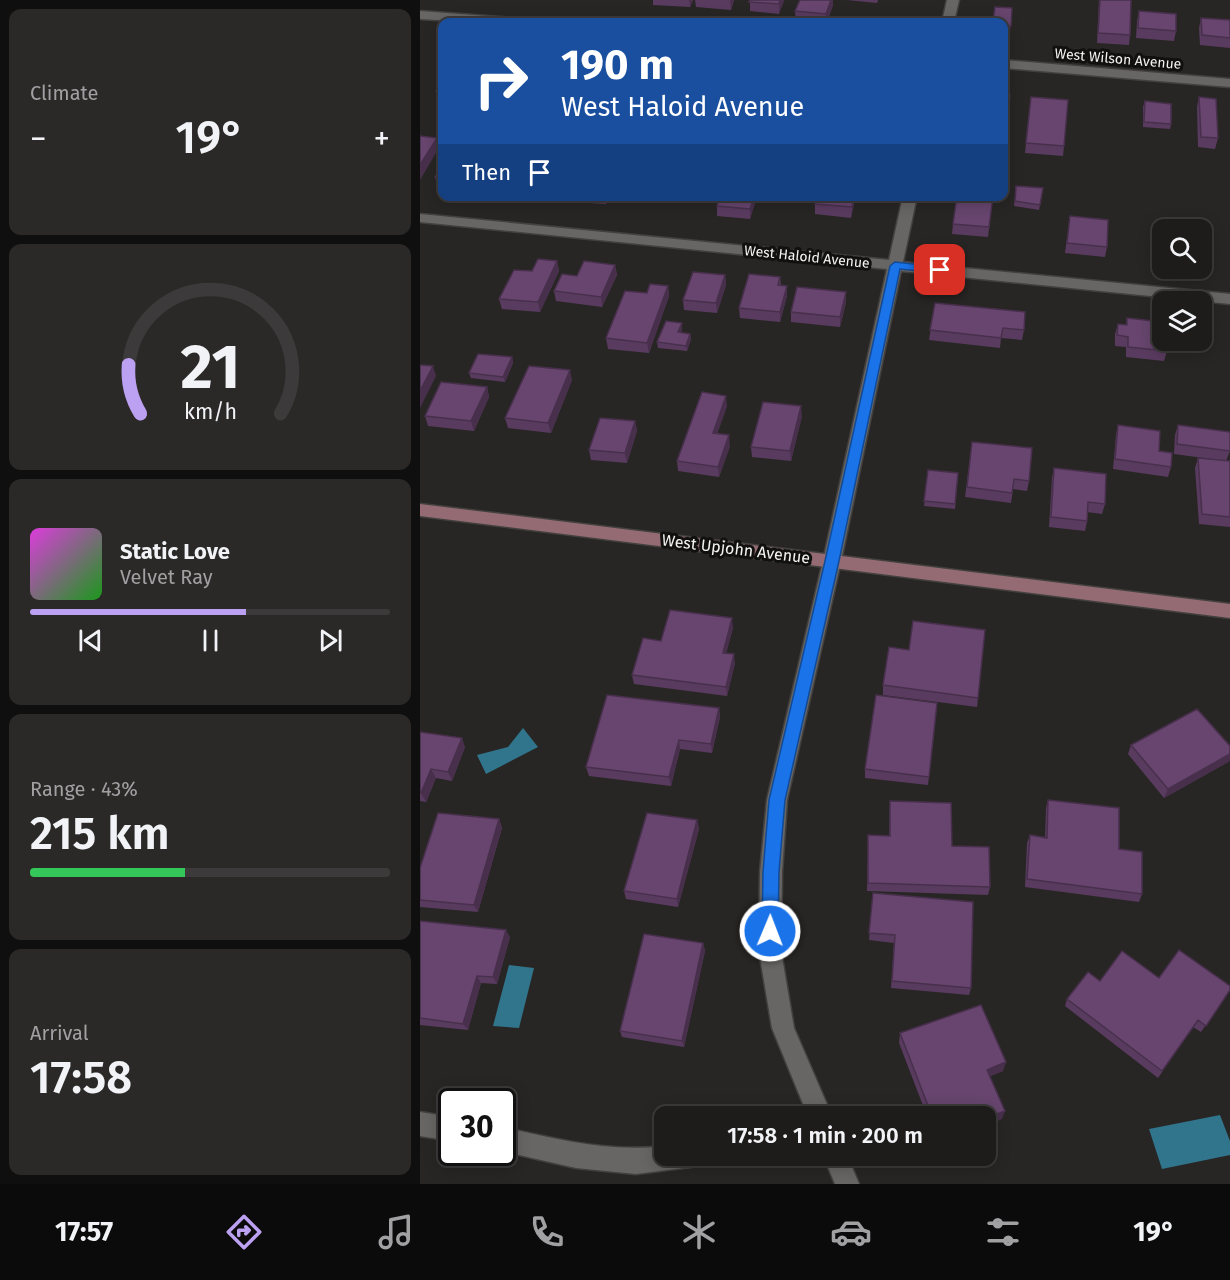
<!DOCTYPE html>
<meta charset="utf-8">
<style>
body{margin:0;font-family:"Fira Sans",sans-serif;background:#2b2928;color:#f1f3f6;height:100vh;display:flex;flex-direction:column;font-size:22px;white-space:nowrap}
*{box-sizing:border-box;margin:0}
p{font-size:20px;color:#a1a1a3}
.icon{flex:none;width:33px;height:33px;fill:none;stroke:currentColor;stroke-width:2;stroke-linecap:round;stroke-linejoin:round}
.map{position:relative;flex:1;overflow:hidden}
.sheet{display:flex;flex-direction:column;gap:9px;padding:9px;background:#100f0f;width:420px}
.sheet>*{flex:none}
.hud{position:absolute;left:18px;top:18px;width:570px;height:183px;border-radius:12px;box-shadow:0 3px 15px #0003,0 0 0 2px #3c3a3a;background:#1a4fa0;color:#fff;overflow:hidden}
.controls{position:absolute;left:732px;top:219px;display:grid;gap:12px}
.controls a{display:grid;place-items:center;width:60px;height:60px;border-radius:12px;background:#1e1c1b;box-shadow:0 3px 15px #0003,0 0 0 2px #3c3a3a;font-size:30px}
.speed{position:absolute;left:18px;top:1088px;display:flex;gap:12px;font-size:30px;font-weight:700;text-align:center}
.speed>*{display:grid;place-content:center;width:78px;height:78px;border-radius:50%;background:#1e1c1b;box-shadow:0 3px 15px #0003,0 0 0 2px #3c3a3a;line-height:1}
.speed .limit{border:3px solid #111;border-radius:9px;background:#fff;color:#111}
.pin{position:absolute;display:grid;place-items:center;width:51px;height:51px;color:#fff;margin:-26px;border-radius:12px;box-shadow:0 3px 9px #0006}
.me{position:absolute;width:66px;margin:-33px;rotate:1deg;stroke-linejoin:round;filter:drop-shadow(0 0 4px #0008)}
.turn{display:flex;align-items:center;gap:21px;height:126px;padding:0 24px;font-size:27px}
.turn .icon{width:78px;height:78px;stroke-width:2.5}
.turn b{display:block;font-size:42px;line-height:51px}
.then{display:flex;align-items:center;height:57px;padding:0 24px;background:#0003;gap:12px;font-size:22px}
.big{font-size:45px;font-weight:600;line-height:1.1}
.sheet .widget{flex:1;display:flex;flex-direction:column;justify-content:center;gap:9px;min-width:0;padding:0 21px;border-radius:12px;background:#2b2928}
.sheet .dial{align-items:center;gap:0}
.dial svg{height:156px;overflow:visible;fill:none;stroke:#3c3a3a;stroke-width:7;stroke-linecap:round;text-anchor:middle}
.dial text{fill:#f1f3f6;stroke:none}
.song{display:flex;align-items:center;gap:18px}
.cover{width:72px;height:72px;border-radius:9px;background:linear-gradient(135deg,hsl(300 70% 55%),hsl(120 70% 35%))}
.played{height:6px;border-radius:3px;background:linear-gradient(90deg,#bca0f2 60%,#3c3a3a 60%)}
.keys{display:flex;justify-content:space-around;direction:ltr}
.heat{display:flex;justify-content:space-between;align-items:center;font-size:33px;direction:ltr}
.charge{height:9px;border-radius:4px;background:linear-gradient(90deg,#34c759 43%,#3c3a3a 0)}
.trip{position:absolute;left:234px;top:1106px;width:342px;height:60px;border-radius:12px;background:#1e1c1b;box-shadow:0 3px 15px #0003,0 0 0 2px #3c3a3a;font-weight:600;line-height:60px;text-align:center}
.menu{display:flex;height:96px;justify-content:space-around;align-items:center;background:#0c0b0b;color:#a1a1a3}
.menu .icon{width:42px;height:42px}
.menu .on{color:#bca0f2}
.menu b{font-size:27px;color:#f1f3f6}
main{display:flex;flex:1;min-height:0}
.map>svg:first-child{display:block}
.water{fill:#30758c}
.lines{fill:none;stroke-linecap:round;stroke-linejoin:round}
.street-casing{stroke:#43413f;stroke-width:3}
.secondary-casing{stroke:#43413f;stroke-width:3}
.street{fill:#686664;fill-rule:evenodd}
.secondary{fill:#946b72;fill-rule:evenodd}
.wall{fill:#593b5f}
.shaded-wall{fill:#48304d}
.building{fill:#67456e;stroke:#48304d;stroke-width:1.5}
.route{fill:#1a73e8;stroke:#114b97;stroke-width:1.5}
.labels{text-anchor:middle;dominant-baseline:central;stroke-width:6;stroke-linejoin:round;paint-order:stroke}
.far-street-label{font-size:14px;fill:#f5f3f2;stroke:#10100f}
.street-label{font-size:16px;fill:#f5f3f2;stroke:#10100f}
</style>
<main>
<section class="sheet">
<div class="widget"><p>Climate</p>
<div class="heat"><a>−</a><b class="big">19°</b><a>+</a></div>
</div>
<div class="widget dial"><svg viewBox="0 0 100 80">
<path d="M14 69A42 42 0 1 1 86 69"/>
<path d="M14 69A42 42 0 0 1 8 44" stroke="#bca0f2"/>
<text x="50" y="56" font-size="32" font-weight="700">21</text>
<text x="50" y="72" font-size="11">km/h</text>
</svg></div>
<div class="widget">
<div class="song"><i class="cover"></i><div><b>Static Love</b><p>Velvet Ray</p></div></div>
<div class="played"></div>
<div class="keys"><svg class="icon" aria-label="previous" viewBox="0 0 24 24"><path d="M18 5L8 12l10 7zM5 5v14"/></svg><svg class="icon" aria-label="pause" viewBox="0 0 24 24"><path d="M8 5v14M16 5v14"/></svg><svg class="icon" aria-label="next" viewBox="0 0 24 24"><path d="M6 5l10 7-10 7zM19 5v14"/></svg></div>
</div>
<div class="widget"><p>Range · 43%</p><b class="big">215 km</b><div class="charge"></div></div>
<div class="widget"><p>Arrival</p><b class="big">17:58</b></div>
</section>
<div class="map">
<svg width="810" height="1184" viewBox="0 0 810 1184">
<rect width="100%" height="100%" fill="#282624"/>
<path class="water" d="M103,728L118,747L66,774L57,755L88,747Z
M89,965L114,968L99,1028L73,1026Z
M800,1115L810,1141V1155L742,1169L729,1129Z"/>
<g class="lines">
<defs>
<path id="street" d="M527,0H539L534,22H522Z
M0,11L92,18L98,22H52L0,19Z
M584,60L810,79V87L584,68Z
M483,196H497L483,262L810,294V304L481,271L421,561L367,800L362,872L361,951L374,1028L412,1116H388L352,1028L339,951L340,872L347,800L403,561L467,269L0,222V214L469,260Z
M0,1112L32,1117V1141L0,1136Z
M82,1127C136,1139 189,1153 244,1146V1155H283L280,1164L271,1167L216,1174L156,1168L82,1151Z
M403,1155H427L439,1184H415Z"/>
<path id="secondary" d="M0,504L810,604V618L0,516Z"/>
</defs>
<use href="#street" class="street-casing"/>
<use href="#secondary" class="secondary-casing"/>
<use href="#street" class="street"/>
<use href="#secondary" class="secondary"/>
</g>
<path class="wall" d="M233,0H273L270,7L233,5Z
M275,0H314L311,10L276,7Z
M330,0H364L359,14L330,11Z
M380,0H413V5L407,22L376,21L375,11Z
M427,0H458L457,3Z
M679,0H711L710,35L709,45L677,43Z
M592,8L590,32L584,31V22Z
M719,11L756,31L754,41L716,38L717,21Z
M781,18L810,20V48L780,45L779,28Z
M22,80V101H18L16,91Z
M611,97L644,146L643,156L605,153Z
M779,97L798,138L795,149L778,147L777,107Z
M725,101L751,124L750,129L723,127V107Z
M22,165V188H18L15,177Z
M596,186L623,188L619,210L594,206Z
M151,196H189L186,204L152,202Z
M300,196H337L330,219L297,216V206Z
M573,196L568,237L532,234L533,224Z
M435,199L431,218L395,214V204Z
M650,216L687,247L685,257L645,253Z
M137,261L139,271L120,312L82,309L79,299L112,271Z
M195,265L197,275L182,307L136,301L134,291L157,276Z
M305,275L306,285L297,313L264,310L263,300Z
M360,277L361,285L367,296L360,322L320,318L319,308Z
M248,286L249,296L229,353L188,349L186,338L227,293Z
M426,302L420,327L371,322V312Z
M515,303L604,330L602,340L581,338L580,348L509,340Z
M707,318L747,351L744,361L706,357V347L695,346V334L698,324L706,325Z
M262,328L261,333L270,334L271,339L267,351L238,348L237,342Z
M92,357L93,363L85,382L51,378L49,373Z
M152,380L131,433L88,428L85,418Z
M67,387L69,397L54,431L8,426L5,416Z
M307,406L297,434L310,446L299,477L258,471L257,461Z
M382,416L371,461L332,457L331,447Z
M215,421L217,431L207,463L171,460L169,450Z
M698,425L739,451L751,467L748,477L693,469L696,435Z
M758,425L810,451L806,461L754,454L755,435Z
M552,442L609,481L607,491L593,489L591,503L545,497Z
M778,458L810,461V527L779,524L775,468Z
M634,468L685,504L682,514L667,512V521L665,531L629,527L632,478Z
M508,470L538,473L535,509L504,506Z
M313,628L306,653L315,663L307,696L214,684L212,675L241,641Z
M463,685L558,698L557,707L463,695Z
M517,703L508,785L445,778V769Z
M299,708L300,717L292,753L260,749L251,786L169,776L166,767Z
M0,732L45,747L32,781L16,778L6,802L0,801Z
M711,745L810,746V761L744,798L708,754Z
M628,800L699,849L722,894L719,902L605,887L607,843L610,835L625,837L626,808Z
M470,801L532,846L570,887L568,895L447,891L448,844L469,836Z
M79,819L82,828L58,912L0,907V868Z
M277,820L279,829L258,907L206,899L204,891Z
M453,893L551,988L549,995L471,988L474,943L449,940Z
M0,921L90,937L77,984L61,983L48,1030L0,1025Z
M283,943L285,951L264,1047L202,1037L200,1031Z
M739,978L810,990L781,1032L773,1027L738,1078L645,1006L647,999L680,981Z
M480,1033L583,1071L570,1076L582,1119L566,1116H507L479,1043Z"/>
<path class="shaded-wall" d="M269,0H273L270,7Z
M310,0H314L311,10Z
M360,0H364L359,14V4Z
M411,0H413V5L406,22V14Z
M17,138L19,148L0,180V165Z
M185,196H189L186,204Z
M334,196H337L330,219V209Z
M434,196H435V199L431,218L432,207Z
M137,261L139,271L120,312L118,302Z
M195,265L197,275L182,307L181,297Z
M305,275L306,285L297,313L296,303Z
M248,286L249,296L229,353L227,343Z
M367,286V296L360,322V312Z
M426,292V302L420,327V317Z
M262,323V328L259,338L258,332Z
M270,334L271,339L267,351L266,346Z
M92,357L93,363L85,382L83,377Z
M13,366L16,376L0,408V391Z
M150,370L152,380L131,433L128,423Z
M67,387L69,397L54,431L51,421Z
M306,396L307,406L294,443L293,433Z
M381,406L382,416L371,461L370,451Z
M215,421L217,431L207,463L205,453Z
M309,435L310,446L299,477L298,467Z
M312,618L313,628L304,662L303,653Z
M314,654L315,663L307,696L306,687Z
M299,708L300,717L292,753L291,744Z
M42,738L45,747L32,781L28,772Z
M259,740L260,749L251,786L249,777Z
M810,754V761L744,798L748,789Z
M11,769L16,778L6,802L1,793Z
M79,819L82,828L58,912L54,905Z
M277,820L279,829L258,907L257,899Z
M86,930L90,937L77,984L73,977Z
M283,943L285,951L264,1047L262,1041Z
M57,976L61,983L48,1030L43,1024Z
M586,1062L583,1071L564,1079L567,1070Z
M585,1111L582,1119L566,1126V1118Z"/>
<path class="building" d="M330,0H360L359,4L329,2Z
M380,0H411L406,14L375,11Z
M680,0H711L710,35L678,33Z
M575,7L592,8L591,26H584V22H573Z
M719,11L756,14V31L718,28Z
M781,18L810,20V38L782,35Z
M22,80V92L16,91Z
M584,95H590L584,141Z
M611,97L648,100L644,146L606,143Z
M779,97L796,99L798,138L781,137Z
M725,101L751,104V124L724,122Z
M0,136L17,138L0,165Z
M22,165V178L15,177Z
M596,186L623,188L620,205L595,201Z
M300,196H334L330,209L297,206Z
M397,196H434L432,207L395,204Z
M537,196H573L569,227L533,224Z
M650,216L688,220L687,247L647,243Z
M118,259L137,261L118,302L79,299L94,270L112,271Z
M164,261L195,265L181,297L134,291L142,274L157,276Z
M273,272L305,275L296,303L263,300Z
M329,274L360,277L358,285L367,286L360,312L319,308Z
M230,284L248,286L227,343L186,338L205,291L227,293Z
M377,287L426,292L420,317L371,312Z
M515,303L605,312L604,330L583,328L581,338L510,330Z
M707,318L742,322V340H747V351L708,347V337L697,335L698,324L707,325Z
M246,321L262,323L258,332L270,334L266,346L237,342Z
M58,354L92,357L83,377L49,373Z
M0,365L13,366L0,391Z
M109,366L150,370L128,423L85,418Z
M21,382L67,387L51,421L5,416Z
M282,392L306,396L293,433L309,435L298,467L257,461Z
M343,402L381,406L370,451L331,447Z
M180,418L215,421L205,453L169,450Z
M698,425L740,431L739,451L752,453L751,467L695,459Z
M758,425L810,432V451L757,444Z
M552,442L612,448L609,481L594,479L592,493L547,487Z
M778,458L810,461V517L782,514Z
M634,468L686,474L685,504L668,502L667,521L631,517Z
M508,470L538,473L535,504L504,501Z
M250,610L312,618L303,653L314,654L306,687L212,675L223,638L241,641Z
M493,621L565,630L558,698L463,685L469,647L489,650Z
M187,695L299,708L291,744L259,740L249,777L166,767Z
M456,695L517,703L509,777L445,769Z
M777,709L810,746V754L748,789L711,745Z
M0,732L42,738L28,772L11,769L1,793H0Z
M628,800L699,808V849L722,852V894L607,879L610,835L627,838Z
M470,801L531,803L532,846L569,847L570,887L448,883V835L470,836Z
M18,813L79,819L54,905L0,900V868Z
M227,813L277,820L257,899L204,891Z
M453,893L553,902L551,988L472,981L475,935L449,933Z
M0,921L86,930L73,977L57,976L43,1024L0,1018Z
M224,934L283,943L262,1041L200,1031Z
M759,950L810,986V990L786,1026L778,1020L742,1071L647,999L668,972L680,981L702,951L739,978Z
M561,1005L586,1062L567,1070L585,1111L566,1118V1116H512L480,1033Z"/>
<path class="route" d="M475,262L520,267L525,270L520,273L480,269L419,561L365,800L359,872L358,931L356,937L350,939L344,937L342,931L343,872L349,800L405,561L470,266Z"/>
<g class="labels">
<g class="far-street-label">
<text transform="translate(698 59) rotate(5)">West Wilson Avenue</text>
<text transform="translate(387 257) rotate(6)">West Haloid Avenue</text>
</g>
<g class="street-label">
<text transform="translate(316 549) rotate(7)">West Upjohn Avenue</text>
</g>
</g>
</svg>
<div class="controls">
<a><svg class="icon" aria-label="search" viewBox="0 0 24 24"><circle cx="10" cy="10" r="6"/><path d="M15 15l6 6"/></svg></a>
<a><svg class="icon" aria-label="layers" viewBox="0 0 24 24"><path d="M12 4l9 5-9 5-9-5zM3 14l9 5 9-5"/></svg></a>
</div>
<div class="speed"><div class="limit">30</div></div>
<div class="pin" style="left:520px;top:270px;background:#d93025"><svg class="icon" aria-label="arrive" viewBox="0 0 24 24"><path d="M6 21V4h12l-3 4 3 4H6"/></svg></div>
<svg class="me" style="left:350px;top:931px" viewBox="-20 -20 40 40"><circle r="17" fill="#1a73e8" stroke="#fff" stroke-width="3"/><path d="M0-11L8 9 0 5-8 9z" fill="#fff"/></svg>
<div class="trip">17:58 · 1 min · 200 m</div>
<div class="hud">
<div class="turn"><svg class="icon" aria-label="right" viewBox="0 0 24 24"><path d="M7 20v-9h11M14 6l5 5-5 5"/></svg><div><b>190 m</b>West Haloid Avenue</div></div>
<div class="then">Then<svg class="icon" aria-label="arrive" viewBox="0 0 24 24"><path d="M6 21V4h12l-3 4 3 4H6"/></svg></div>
</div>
</div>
</main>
<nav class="menu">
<b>17:57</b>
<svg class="icon on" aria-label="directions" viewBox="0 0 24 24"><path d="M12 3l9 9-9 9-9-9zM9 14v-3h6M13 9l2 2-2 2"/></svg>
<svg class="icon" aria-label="music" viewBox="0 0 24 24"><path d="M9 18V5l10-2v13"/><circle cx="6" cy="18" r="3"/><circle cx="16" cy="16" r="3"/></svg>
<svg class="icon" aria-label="phone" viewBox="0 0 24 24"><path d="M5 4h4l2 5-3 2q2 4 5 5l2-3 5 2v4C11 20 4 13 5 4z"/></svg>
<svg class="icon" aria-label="climate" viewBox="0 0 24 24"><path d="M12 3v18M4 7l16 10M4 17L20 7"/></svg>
<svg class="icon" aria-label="car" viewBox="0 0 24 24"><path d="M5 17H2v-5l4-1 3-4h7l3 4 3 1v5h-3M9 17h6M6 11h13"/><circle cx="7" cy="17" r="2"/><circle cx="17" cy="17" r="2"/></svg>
<svg class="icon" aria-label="filters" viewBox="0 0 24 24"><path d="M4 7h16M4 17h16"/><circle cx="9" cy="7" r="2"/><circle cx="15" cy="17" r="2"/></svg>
<b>19°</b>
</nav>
